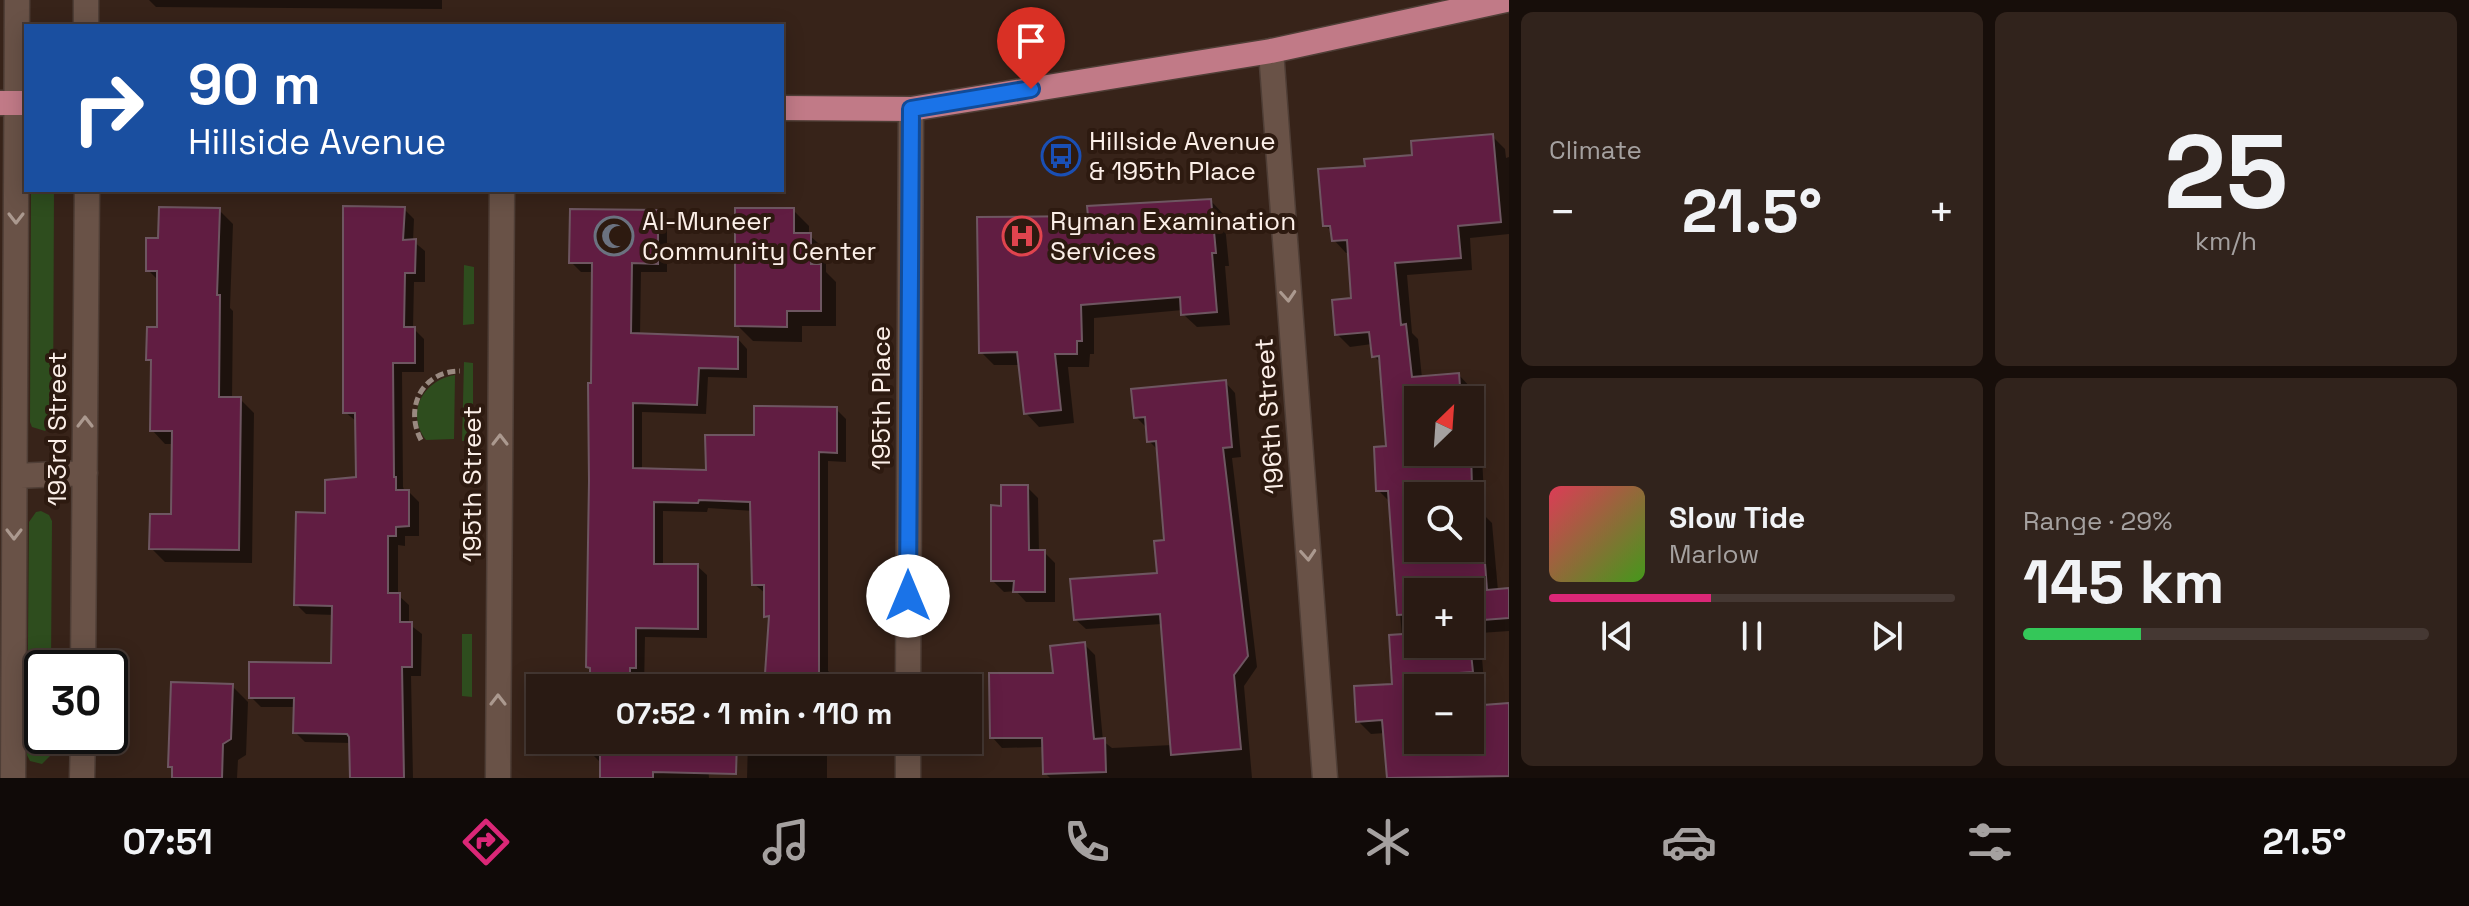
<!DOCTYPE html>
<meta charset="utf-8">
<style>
body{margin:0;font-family:"Space Grotesk",sans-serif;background:#31231c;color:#f1f3f6;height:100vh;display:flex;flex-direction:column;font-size:30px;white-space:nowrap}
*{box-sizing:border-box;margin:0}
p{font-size:26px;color:#a5a1a0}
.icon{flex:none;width:44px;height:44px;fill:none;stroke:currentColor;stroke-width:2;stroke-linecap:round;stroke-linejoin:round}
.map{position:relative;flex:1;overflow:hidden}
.details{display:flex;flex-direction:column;gap:12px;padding:12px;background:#170e0a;width:960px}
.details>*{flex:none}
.banner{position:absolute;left:24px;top:24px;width:760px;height:168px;border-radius:0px;box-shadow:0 4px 20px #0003,0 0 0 2px #453833;background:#1a4fa0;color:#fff;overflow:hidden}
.needle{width:52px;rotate:25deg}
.controls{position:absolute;left:1404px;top:386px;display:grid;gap:16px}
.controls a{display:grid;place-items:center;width:80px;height:80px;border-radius:0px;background:#291a13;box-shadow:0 4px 20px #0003,0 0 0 2px #453833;font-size:40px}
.speed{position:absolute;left:24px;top:650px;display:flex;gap:16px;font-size:40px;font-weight:700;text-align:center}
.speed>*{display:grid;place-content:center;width:104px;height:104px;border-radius:50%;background:#291a13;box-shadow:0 4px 20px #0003,0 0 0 2px #453833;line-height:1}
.speed .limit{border:4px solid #111;border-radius:12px;background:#fff;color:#111}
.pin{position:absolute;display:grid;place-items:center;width:68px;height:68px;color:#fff;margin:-82px -34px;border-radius:50% 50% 50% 0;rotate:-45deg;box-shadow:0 0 8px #0007}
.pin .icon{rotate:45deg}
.me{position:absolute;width:88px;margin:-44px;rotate:0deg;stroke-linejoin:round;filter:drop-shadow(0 0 6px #0008)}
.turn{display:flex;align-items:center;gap:28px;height:168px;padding:0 32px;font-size:36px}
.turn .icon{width:104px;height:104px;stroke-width:2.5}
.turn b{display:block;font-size:56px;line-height:68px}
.big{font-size:60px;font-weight:700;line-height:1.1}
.details .card{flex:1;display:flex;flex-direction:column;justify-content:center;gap:12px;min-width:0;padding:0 28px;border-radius:12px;background:#31231c}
.details .dial{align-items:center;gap:0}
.dial b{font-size:104px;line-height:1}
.song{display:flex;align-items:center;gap:24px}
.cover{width:96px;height:96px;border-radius:12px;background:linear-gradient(135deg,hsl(350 70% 55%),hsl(100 70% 35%))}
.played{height:8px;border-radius:4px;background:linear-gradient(90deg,#db2777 40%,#453833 40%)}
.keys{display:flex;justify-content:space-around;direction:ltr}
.heat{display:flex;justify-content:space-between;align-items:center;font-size:44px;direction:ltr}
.charge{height:12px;border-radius:6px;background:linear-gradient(90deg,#34c759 29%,#453833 0)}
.details .tiles{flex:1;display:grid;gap:12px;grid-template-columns:repeat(2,1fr)}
.trip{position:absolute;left:526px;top:674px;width:456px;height:80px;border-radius:0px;background:#291a13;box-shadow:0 4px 20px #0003,0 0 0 2px #453833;font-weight:700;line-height:80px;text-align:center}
.menu{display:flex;height:128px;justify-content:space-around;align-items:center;background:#100a08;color:#a5a1a0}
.menu .icon{width:56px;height:56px}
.menu .selected{color:#db2777}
.menu b{font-size:36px;color:#f1f3f6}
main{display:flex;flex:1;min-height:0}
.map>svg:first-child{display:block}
.green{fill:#2e4d1e}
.shadow{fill:#0007;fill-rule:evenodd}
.building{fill:#611d42;stroke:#6e5661;stroke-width:2}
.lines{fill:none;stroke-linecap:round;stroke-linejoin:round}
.street-casing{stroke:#4f3e36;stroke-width:27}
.primary-casing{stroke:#4f3e36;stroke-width:27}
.path{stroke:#998980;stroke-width:5;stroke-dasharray:8 4;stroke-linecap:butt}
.street{stroke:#695247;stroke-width:24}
.primary{stroke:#c17a87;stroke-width:24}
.oneway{stroke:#ab998f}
.route-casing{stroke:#114b97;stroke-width:20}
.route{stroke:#1a73e8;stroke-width:14}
.labels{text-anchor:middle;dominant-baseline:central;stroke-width:8;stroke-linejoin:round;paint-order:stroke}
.poi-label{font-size:26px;fill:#fcefe8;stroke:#2d1a10;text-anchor:start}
.street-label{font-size:26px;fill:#fcefe8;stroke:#2d1a10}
</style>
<main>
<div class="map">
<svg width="1509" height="778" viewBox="0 0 1509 778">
<rect width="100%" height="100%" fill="#372319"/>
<path class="green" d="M31,190H54L53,423L45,431L32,427L30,422Z
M464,265L474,267V324L463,325Z
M464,362L473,363V440L462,441Z
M455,375L454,439L426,440C405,413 423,380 455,375Z
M462,507H473L472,553L462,556Z
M41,511L49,515L52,521L51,668H42V736H50V756L42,764L30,761L27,755L29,522L36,512Z
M462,634H472V697L462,696Z"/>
<path class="shadow" d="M149,0H442V9L156,7Z
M1492,136L1505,149L1506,158L1509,157V234L1470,238L1472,270L1407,275L1412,333L1418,339L1422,378L1459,375L1471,388L1476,450L1482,456L1485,516L1492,523L1498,591L1509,590V631L1480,633L1486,707L1509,705V778H1389L1385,733L1371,734L1358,721L1394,686L1402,636L1391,503L1378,490L1388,448L1382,364L1374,356L1372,344L1350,347L1337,334L1354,300L1350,252L1346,253L1334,240L1333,233L1325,225L1367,168ZM1418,400H1470V452H1418ZM1418,496H1470V548H1418ZM1418,592H1470V644H1418ZM1418,688H1470V740H1418Z
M1211,201L1224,215L1229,266H1225L1230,325L1197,327L1183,314V310L1094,318V354H1090L1089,367H1068L1074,423L1039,427L1026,413L1021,365H994L981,352L1090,218Z
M404,209L414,219L413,241L425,251V282H414L413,328L424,339V372H402L403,487L405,492H409L419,502V536H405V546L398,545V595L409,605V624L422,634L421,676H411L413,778H352L351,743L305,742L295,732L296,707H261L251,697L333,665L334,615L306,614L296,604L327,515L358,479L357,422L345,412Z
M219,210L233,224L230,308L233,311L232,399H240L254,413L252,563L165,562L151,548L173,516L174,444H165L152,430V363L148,359L159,329V281L148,270L160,240Z
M793,210L809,226V235L826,250V272L836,282V326H802V342L753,341L737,325Z
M657,212L667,222V272H641L640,335L738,339L747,349V378L708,377L706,414L642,412V470L708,472L756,437L836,409L846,419V462L828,461V671L840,681V688H748V672H767L770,620L766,616V594L754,584L753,511L708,508L707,512L663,511V566H697L707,575V638L645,637L644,688H592V671L588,667L594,272H581L571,262Z
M1225,382L1235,393L1241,457L1232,458L1257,667L1244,686L1252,778H1050L1045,773L1044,747L1002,748L992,737L1084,644L1095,655L1103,741L1112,748L1172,745L1162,624L1086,629L1075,619L1159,575L1167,542L1159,451L1149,441L1146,427L1136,417Z
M1027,487L1038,498L1039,552H1044L1055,563V602H1026L1016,591L1004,592L993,581L1003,508Z
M232,686L248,702L246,755L238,760L237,778H174V771L170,766Z
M592,740H706L709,778H602V764L592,754Z
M748,740H827V778H747Z"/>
<path class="building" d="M1493,134L1501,222L1458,226L1461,258L1395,263L1401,325L1406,324L1412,377L1459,373L1461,400H1418V452H1471L1472,487L1418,490V556L1484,550L1487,590L1509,588V618L1470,621V592H1418V614L1397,615L1388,491H1376L1374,447L1386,446L1379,356L1372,357L1369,332L1335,335L1332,300L1351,298L1347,240L1332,241L1330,226H1323L1318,169L1365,166L1364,159L1412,155L1411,141Z
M1211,199L1216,253H1212L1217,312L1181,315L1180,297L1081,305L1082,341H1077V354H1055L1061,410L1024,414L1017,352L979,353L977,217L1088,216L1087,206Z
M343,206L405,207L403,240L416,239L415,273H405L404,327H415V363H393L394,477H396V490H409V526L396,527V536H388V593H400V622H412V667H402L404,778H350L349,737L347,734L293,733L294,698H249V662L331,663L332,606L294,605L296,512L325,513V480L356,477L355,413H343Z
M159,207L220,208L217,295H220L219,397H241L239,550L149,549L150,514H171L172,431H150L151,360H146L147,327H157V271H146V238H158Z
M735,208H794V233H811V264H821V311H787V327L735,326Z
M570,209L658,210V264L632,263L631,333L738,337V369L699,368L697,405L633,403V468L706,470L705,435H754V406L837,407V453L819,452V688H764L769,616L764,617V585H752L750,502L699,500L698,503L654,502V564H698V629L636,628V668H630V682L590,681V668L586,667L589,481L588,383H591L592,263H569Z
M1226,380L1232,447L1223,448L1248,656L1234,675L1241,749L1171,755L1160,614L1074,620L1070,579L1157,573L1154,541L1164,540L1156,441L1147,442L1145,417L1134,418L1131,389Z
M1001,485H1028L1029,550H1045V592H1013L1014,581H991V505L1001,506Z
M1418,633V644H1470L1473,672L1418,676V740H1470V706L1509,703V776L1387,778L1382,720L1356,722L1354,686L1392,684L1389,635Z
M1085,642L1094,739L1105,738L1106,772L1043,774L1042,738H990L989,673H1053L1050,646Z
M171,682L233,684L231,739L223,744L222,778H172V767H168Z
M600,740H737L736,774L653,772V778H600Z"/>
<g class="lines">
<defs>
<path id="street" d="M86,0V26
M1271,51L1325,778
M15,476L85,473
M83,668L87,190
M908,688L911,109
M13,778L17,0
M82,778L83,736
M498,778L502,190
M908,778V740"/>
<path id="primary" d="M0,103H26
M782,108L911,109L1271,51L1506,0"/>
</defs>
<use href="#street" class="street-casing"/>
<use href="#primary" class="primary-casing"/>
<path class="path" d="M421,440C404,408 422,371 460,371"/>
<use href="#street" class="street"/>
<use href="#primary" class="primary"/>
</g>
<defs><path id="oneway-chevron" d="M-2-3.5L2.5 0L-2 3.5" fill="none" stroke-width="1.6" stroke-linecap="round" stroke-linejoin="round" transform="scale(2)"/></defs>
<g class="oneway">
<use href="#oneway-chevron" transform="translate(16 218) rotate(90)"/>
<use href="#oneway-chevron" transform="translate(1288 296) rotate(86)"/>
<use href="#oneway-chevron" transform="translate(85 422) rotate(-90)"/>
<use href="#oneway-chevron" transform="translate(500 440) rotate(-90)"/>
<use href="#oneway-chevron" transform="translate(14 534) rotate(90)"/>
<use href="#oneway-chevron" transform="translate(1308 555) rotate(86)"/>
<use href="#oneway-chevron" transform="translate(498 700) rotate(-90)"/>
</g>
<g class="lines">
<defs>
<path id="route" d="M908,596L911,109L1031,89"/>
</defs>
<use href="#route" class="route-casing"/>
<use href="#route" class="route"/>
</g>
<defs>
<symbol id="bus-ring" viewBox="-11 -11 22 22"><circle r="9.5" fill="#2d1a10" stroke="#1a4fb4" stroke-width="1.5"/><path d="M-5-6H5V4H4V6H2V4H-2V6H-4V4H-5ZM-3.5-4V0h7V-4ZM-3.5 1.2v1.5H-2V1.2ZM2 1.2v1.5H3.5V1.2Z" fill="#1a4fb4"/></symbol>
<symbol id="mosque-ring" viewBox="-11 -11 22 22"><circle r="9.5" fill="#2d1a10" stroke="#6b7280" stroke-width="1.5"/><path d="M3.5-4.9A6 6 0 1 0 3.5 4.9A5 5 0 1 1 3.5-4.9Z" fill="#6b7280"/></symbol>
<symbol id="hospital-ring" viewBox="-11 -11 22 22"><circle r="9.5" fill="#2d1a10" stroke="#e0444e" stroke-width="1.5"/><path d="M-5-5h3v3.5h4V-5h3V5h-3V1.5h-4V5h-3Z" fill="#e0444e"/></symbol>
</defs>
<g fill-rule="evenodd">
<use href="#bus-ring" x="1039" y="134" width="44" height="44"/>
<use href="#mosque-ring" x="592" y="214" width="44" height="44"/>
<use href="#hospital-ring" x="1000" y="214" width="44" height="44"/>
</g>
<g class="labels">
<g class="poi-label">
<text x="1089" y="141">Hillside Avenue<tspan x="1089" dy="30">&amp; 195th Place</tspan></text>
<text x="642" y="221">Al-Muneer<tspan x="642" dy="30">Community Center</tspan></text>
<text x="1050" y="221">Ryman Examination<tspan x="1050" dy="30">Services</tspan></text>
</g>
<g class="street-label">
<text transform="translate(881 398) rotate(-90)">195th Place</text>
<text transform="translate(1269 416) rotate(-94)">196th Street</text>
<text transform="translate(57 429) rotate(-90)">193rd Street</text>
<text transform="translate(472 484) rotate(-90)">195th Street</text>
</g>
</g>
</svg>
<div class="controls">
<a><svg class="needle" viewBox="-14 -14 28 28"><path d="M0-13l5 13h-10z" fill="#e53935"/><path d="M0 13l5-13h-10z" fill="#a5a1a0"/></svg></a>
<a><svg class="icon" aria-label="search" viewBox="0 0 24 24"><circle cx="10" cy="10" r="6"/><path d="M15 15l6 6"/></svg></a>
<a>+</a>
<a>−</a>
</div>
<div class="speed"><div class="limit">30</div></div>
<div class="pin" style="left:1031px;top:89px;background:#d93025"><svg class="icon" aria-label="arrive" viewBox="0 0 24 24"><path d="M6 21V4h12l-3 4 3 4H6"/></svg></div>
<svg class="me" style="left:908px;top:596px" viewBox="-20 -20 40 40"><circle r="19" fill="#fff"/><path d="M0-13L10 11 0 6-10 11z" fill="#1a73e8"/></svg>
<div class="trip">07:52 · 1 min · 110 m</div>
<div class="banner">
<div class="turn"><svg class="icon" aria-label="right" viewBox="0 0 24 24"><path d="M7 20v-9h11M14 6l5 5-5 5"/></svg><div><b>90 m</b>Hillside Avenue</div></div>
</div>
</div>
<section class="details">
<div class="tiles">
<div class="card"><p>Climate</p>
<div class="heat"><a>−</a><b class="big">21.5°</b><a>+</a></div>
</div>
<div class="card dial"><b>25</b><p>km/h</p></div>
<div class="card">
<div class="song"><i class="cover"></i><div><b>Slow Tide</b><p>Marlow</p></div></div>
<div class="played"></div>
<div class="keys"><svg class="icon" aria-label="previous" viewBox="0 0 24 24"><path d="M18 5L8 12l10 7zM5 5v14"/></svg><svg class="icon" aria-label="pause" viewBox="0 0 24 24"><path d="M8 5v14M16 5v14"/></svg><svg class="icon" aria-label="next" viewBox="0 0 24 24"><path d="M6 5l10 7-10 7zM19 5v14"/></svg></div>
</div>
<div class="card"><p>Range · 29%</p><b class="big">145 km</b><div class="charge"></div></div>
</div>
</section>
</main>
<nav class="menu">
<b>07:51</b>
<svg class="icon selected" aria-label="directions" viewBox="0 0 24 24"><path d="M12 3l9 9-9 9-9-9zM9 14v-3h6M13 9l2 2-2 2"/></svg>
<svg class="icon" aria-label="music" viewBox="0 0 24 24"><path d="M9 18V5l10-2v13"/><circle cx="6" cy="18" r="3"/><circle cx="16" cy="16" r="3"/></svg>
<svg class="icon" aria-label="phone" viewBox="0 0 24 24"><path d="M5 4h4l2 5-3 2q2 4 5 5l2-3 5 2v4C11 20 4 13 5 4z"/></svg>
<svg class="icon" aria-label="climate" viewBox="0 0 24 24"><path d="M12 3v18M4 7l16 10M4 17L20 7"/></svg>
<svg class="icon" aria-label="car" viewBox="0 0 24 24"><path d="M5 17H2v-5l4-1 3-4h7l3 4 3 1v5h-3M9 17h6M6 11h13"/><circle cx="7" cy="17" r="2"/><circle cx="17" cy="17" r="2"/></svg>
<svg class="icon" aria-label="filters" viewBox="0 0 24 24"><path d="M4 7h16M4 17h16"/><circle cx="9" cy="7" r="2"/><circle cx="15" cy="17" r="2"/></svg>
<b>21.5°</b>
</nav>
